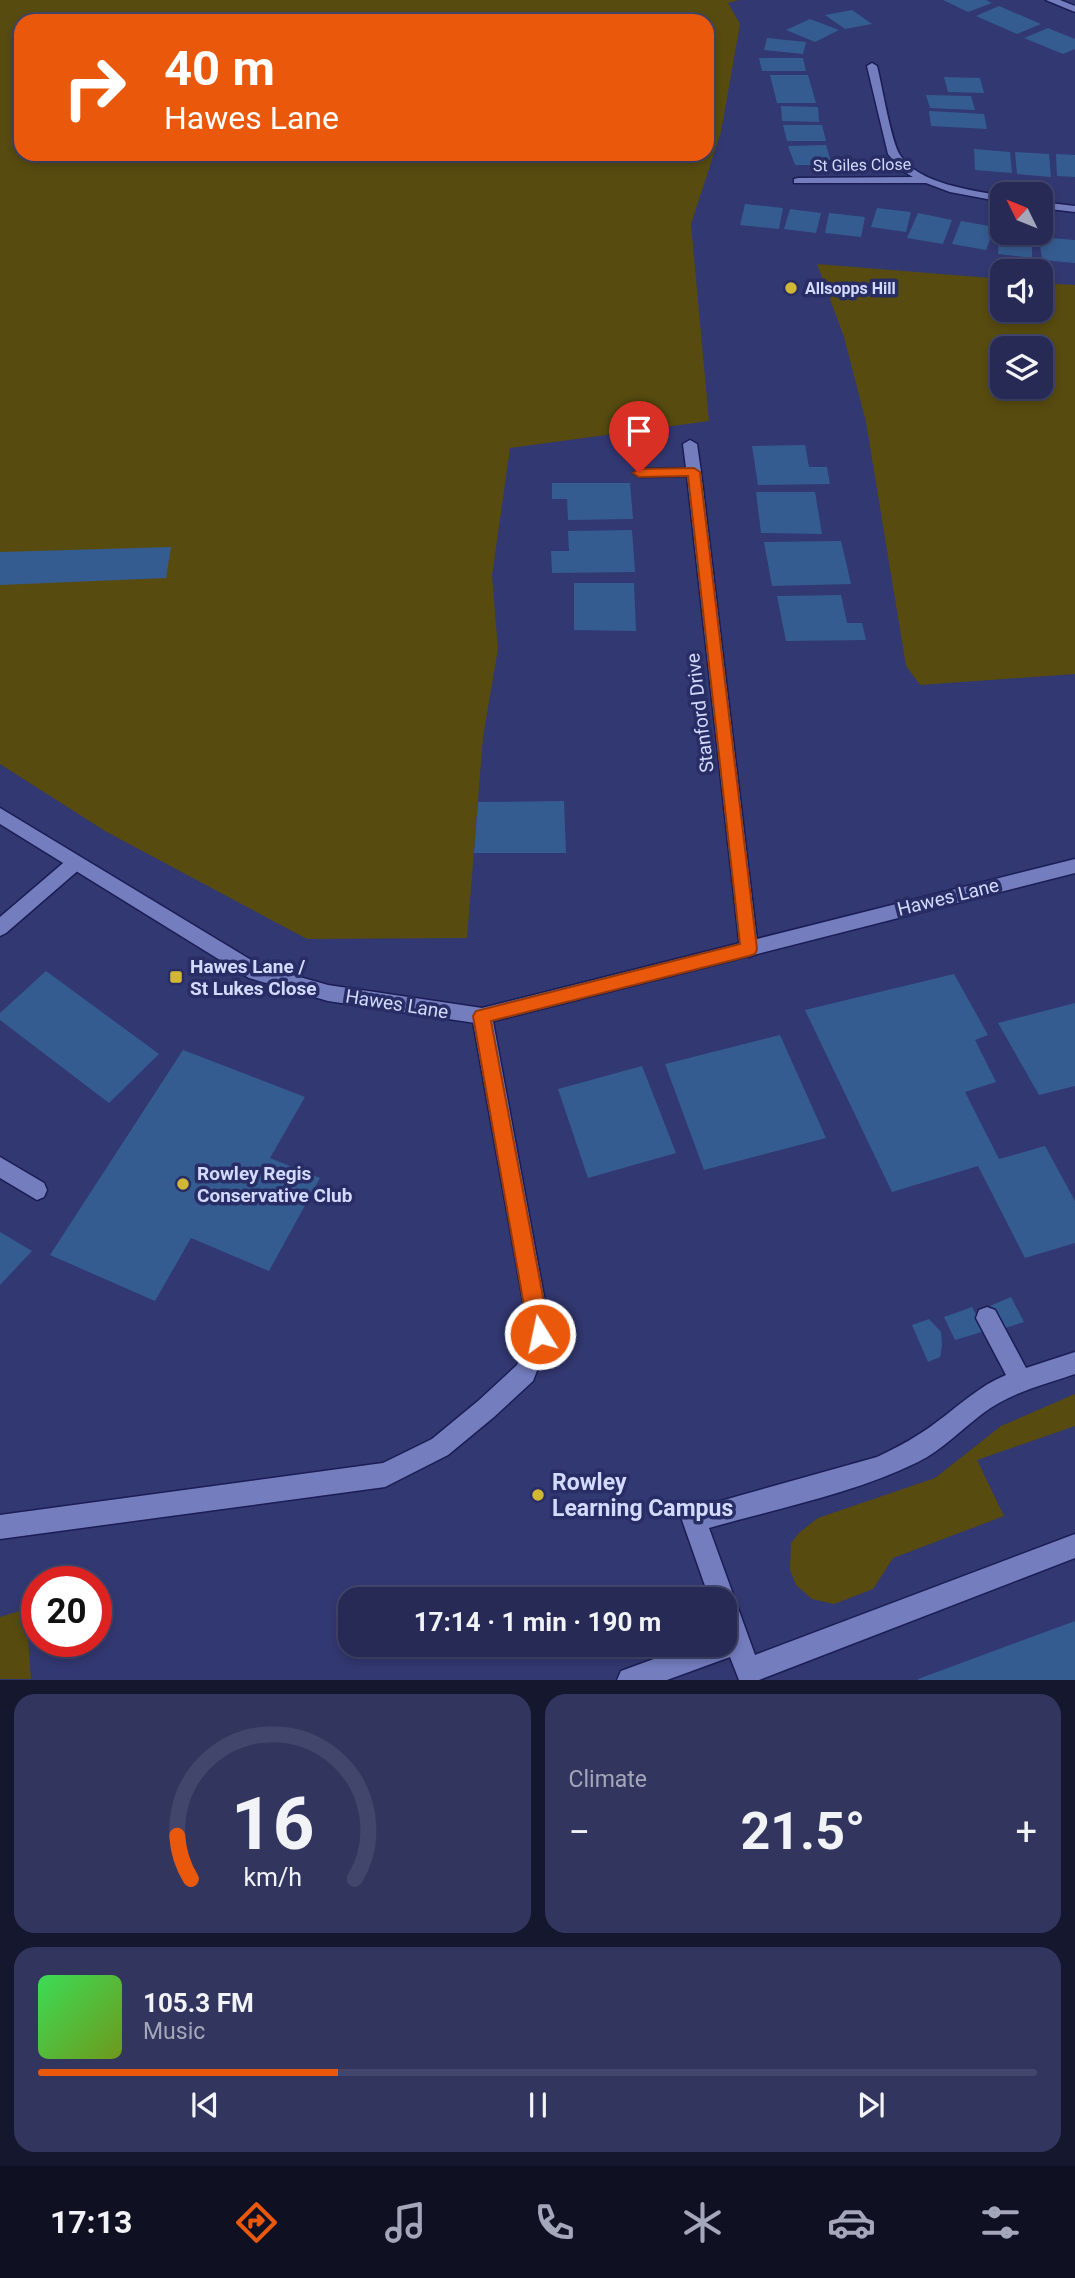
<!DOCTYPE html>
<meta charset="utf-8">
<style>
body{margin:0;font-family:Roboto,sans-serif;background:#32365f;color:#f1f3f6;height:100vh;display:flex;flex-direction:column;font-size:26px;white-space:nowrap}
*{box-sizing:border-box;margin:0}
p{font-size:23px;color:#a4a7b9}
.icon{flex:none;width:38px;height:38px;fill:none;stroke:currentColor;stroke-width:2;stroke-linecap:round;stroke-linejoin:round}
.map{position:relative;height:1680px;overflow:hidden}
.side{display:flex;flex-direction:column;gap:14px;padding:14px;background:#15172f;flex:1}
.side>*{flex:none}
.top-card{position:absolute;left:14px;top:14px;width:700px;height:147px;border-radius:21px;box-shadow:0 4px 10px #0003,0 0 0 2px #42466c;background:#ea580c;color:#fff;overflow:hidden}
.needle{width:46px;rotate:313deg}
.controls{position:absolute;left:990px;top:182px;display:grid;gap:14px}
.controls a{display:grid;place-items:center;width:63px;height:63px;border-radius:14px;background:#262a55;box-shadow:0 4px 10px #0003,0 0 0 2px #42466c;font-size:35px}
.speed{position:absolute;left:21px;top:1566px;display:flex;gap:14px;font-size:35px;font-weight:700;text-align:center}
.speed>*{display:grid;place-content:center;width:91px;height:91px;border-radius:50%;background:#262a55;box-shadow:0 4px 10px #0003,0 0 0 2px #42466c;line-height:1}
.speed .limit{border:10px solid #d22;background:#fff;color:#111}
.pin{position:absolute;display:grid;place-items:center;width:60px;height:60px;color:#fff;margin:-72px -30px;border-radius:50% 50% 50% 0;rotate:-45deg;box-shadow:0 0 7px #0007}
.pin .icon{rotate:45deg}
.me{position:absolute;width:77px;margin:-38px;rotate:350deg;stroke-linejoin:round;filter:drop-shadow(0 0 5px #0008)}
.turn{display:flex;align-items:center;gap:24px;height:147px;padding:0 35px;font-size:32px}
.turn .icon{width:91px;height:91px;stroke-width:2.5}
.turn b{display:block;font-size:49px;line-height:60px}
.big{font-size:52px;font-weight:700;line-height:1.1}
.side .tile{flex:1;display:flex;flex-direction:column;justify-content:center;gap:10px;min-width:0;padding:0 24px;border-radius:21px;background:#32365f}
.side .dial{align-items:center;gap:0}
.dial svg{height:182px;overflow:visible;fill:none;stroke:#42466c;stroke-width:7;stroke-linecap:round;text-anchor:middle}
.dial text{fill:#f1f3f6;stroke:none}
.song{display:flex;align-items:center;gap:21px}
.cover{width:84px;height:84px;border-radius:10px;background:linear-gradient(135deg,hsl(130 70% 55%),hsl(80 70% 35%))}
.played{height:7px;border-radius:4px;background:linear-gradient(90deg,#ea580c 30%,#42466c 30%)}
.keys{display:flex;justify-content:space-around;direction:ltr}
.heat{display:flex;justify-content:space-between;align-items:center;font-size:38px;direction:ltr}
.side .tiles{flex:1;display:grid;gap:14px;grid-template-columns:1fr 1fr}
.tile:last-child{grid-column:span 2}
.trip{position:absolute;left:338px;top:1587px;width:399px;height:70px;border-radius:21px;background:#262a55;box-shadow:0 4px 10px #0003,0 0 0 2px #42466c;font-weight:700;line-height:70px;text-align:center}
.dock{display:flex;height:112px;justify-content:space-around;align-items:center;background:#0f1122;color:#a4a7b9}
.dock .icon{width:49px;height:49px}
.dock .active{color:#ea580c}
.dock b{font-size:32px;color:#f1f3f6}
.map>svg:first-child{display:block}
.green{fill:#574b0f;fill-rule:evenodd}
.building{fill:#355c90}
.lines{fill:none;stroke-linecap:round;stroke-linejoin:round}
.service-casing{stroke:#1b1d54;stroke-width:3}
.minor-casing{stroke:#1b1d54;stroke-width:3}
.tertiary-casing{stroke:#1b1d54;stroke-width:3}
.secondary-casing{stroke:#1b1d54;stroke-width:3}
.service{fill:#747dbe;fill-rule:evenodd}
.minor{fill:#747dbe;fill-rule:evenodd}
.tertiary{fill:#747dbe;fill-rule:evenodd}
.secondary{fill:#747dbe;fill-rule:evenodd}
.route{fill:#ea580c;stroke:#983908;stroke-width:2}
.poi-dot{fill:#d2b735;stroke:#292d65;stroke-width:2.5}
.labels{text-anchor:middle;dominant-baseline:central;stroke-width:7;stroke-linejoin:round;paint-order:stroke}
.far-street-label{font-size:16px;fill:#d3dafd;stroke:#292d65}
.far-poi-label{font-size:16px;font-weight:bold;fill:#d3dafd;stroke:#292d65;text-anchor:start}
.street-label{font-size:19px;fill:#d3dafd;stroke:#292d65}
.poi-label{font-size:19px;font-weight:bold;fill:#d3dafd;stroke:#292d65;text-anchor:start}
.near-poi-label{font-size:23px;font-weight:bold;fill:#d3dafd;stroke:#292d65;text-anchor:start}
</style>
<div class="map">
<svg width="1075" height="1680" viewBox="0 0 1075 1680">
<rect width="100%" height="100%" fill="#323871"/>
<path class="green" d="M0,0H739L728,3L740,24L721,132L691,224L709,421L510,448L492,576L498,649L483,737L467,938L307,939L105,831L0,764ZM21,21H707V154H21Z
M817,264L1003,279V310H1041V283L1075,285V674L920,685L906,666L866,422L844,337ZM1003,348H1041V387H1003Z
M1075,1394V1426L977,1460L1004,1516L893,1558L873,1589L834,1604L812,1599L796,1585L790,1570L791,1543L800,1532L818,1518L935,1478L1001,1426Z
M26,1609L31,1679H0V1617Z"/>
<path class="building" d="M943,0H986L992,3L968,12Z
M999,6L1041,24L1017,34L976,16Z
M852,10L872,24L845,29L825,15Z
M810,19L839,30L815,42L786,30Z
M1048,28L1075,39V49L1063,54L1024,38Z
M767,38L806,42L803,54L764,50Z
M759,58H803L806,71H762Z
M770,75H808L816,103H777Z
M944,77L980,78L984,93L948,92Z
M926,95L971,96L975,110L930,108Z
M781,106L818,107L819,122L782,121Z
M929,111L984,114L987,129L931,126Z
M783,125H822L826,141H787Z
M826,145L832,165H795L788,146Z
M974,149L1010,152L1012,173L975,170Z
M1015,152L1049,154L1051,177L1017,174Z
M1056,154L1075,155V177L1057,176Z
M745,204L783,208L779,229L740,225Z
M877,208L911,212L906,232L871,227Z
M790,209L821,213L816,233L784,229Z
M829,213L865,217L861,237L825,233Z
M918,213L952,220L943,244L907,238Z
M961,221L995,227L986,250L952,244Z
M999,234L1032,238V258L998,254Z
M1039,237L1075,240V263L1042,260Z
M805,445L809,467H827L830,484L758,485L752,446Z
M552,483H630L633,519L568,520L567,499H552Z
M756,492H815L822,534L761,533Z
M632,530L635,572L552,573L551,551H569L568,531Z
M841,541L851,584L772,586L764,542Z
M171,547L166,578L0,585V552Z
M574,583H634L636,631L574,630Z
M841,595L847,623H862L866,640L786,641L777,596Z
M564,801L566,853H474L478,802Z
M46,971L159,1054L109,1103L0,1020V1013Z
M954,974L988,1035L975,1040L996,1082L965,1092L999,1159L1045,1146L1075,1201V1243L1025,1258L978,1166L892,1192L805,1010Z
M1075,1003V1086L1039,1095L998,1023Z
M780,1035L826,1138L704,1170L665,1064Z
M183,1050L305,1097L270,1158L320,1178L269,1271L191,1238L155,1301L50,1255Z
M642,1066L676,1153L588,1178L558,1089Z
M0,1232L32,1251L0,1285Z
M1011,1297L1024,1322L1002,1329L990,1306Z
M972,1307L985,1331L955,1340L944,1317Z
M929,1319L941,1332L942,1345L940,1357L928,1362L912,1325Z
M1075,1621V1680H918V1679Z"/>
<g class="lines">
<defs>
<path id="service" d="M482,1008L489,1010L492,1016L551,1334L533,1381L494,1417L448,1455L385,1487L0,1539V1515L383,1463L432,1439L478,1401L517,1365L529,1334L472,1016L475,1010Z
M0,1157L44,1183L47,1190L44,1197L37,1200L0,1178Z
M987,1307L995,1310L1026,1368L1075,1352V1374C1043,1385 1009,1393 982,1414C961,1430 942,1450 918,1462C853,1494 778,1508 709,1528L755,1655L1075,1534V1558L759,1680H739L730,1657L667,1680H617L621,1671L692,1645H724V1600H710L682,1520L685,1511L877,1457C898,1447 919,1436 938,1421C960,1405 979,1386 1006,1375L976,1318L979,1310Z"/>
<path id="minor" d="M872,63L877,66C882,85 891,142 900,155C918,184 972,190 1003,196V202L950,192L926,183H794V179L798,178L913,177L901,170L888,154L867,66Z
M1041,202L1075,206V212L1041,208Z
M690,440L697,444L701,472L758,949L756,954L749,957L742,954L740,949L687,476L640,477L633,473L640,469L686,468L683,444Z
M75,856L81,858L84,863L81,868L6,933L0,936V917L69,858Z"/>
<path id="tertiary" d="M1046,0H1060L1075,6V12Z"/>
<path id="secondary" d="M0,808L261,966L328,985L482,1008L1075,859V873L482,1024L328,1001L249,978L0,824Z"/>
</defs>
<use href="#service" class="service-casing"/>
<use href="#minor" class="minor-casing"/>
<use href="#tertiary" class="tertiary-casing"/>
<use href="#secondary" class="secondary-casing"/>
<use href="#service" class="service"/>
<use href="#minor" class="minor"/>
<use href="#tertiary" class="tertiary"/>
<use href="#secondary" class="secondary"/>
</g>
<path class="route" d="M694,468L700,472L757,949L755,954L749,956L491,1021L550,1334L547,1341L540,1344L532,1341L529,1334L473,1016L476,1011L740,944L688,476L639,477L633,473L639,469Z"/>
<g class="poi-dot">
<circle cx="791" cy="288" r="7"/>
<rect x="169" y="970" width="14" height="14" rx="3.5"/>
<circle cx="183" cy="1184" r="7"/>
<circle cx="538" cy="1495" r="7"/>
</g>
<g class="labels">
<g class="far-street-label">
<text transform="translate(862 165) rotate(-1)">St Giles Close</text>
</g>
<g class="far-poi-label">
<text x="805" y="288">Allsopps Hill</text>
</g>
<g class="street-label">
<text transform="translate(700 713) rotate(-97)">Stanford Drive</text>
<text transform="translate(948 897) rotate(-14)">Hawes Lane</text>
<text transform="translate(397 1004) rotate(9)">Hawes Lane</text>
</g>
<g class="poi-label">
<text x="190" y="966">Hawes Lane /<tspan x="190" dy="22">St Lukes Close</tspan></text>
<text x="197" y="1173">Rowley Regis<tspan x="197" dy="22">Conservative Club</tspan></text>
</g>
<g class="near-poi-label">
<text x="552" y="1482">Rowley<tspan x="552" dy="26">Learning Campus</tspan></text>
</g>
</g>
</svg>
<div class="controls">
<a><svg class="needle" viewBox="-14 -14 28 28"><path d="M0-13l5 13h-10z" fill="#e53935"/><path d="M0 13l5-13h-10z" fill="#a4a7b9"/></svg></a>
<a><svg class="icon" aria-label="sound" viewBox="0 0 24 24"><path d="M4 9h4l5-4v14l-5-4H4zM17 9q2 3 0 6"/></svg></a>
<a><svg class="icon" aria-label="layers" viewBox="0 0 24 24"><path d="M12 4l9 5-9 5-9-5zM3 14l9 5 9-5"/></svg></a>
</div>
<div class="speed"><div class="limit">20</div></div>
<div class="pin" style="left:639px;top:473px;background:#d93025"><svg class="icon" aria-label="arrive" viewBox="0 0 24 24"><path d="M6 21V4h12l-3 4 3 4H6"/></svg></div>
<svg class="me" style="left:540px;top:1334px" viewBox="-20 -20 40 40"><circle r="17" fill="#ea580c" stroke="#fff" stroke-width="3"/><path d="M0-11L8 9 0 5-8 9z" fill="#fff"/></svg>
<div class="trip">17:14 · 1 min · 190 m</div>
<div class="top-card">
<div class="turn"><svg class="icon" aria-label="right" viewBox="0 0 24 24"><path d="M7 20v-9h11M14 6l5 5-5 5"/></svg><div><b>40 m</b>Hawes Lane</div></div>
</div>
</div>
<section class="side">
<div class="tiles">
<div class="tile dial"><svg viewBox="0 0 100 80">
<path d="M14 69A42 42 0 1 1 86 69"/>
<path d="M14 69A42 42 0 0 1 8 50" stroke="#ea580c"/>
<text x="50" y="56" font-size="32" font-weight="700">16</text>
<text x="50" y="72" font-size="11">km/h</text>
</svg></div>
<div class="tile"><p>Climate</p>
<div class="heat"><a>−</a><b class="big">21.5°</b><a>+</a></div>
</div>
<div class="tile">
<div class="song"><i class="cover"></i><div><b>105.3 FM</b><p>Music</p></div></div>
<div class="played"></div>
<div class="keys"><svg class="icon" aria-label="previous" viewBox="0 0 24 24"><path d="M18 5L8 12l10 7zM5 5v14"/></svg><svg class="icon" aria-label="pause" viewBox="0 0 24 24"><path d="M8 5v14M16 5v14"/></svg><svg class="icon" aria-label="next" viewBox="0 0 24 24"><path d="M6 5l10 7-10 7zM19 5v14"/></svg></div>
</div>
</div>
</section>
<nav class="dock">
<b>17:13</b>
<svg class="icon active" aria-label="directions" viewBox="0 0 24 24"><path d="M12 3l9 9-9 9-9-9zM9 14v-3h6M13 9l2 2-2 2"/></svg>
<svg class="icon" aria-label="music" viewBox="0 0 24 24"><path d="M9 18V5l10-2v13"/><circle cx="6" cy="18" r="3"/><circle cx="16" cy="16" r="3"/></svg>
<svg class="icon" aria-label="phone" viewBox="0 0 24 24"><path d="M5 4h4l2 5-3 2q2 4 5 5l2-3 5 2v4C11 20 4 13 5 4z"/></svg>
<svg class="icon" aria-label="climate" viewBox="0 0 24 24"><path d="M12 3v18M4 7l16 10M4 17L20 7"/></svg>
<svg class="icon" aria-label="car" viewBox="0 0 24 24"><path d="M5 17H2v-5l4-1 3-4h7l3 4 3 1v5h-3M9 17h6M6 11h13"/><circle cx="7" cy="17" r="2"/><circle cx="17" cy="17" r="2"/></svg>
<svg class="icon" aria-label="filters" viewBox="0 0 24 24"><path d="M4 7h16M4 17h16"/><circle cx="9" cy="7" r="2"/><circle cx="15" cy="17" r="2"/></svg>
</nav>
